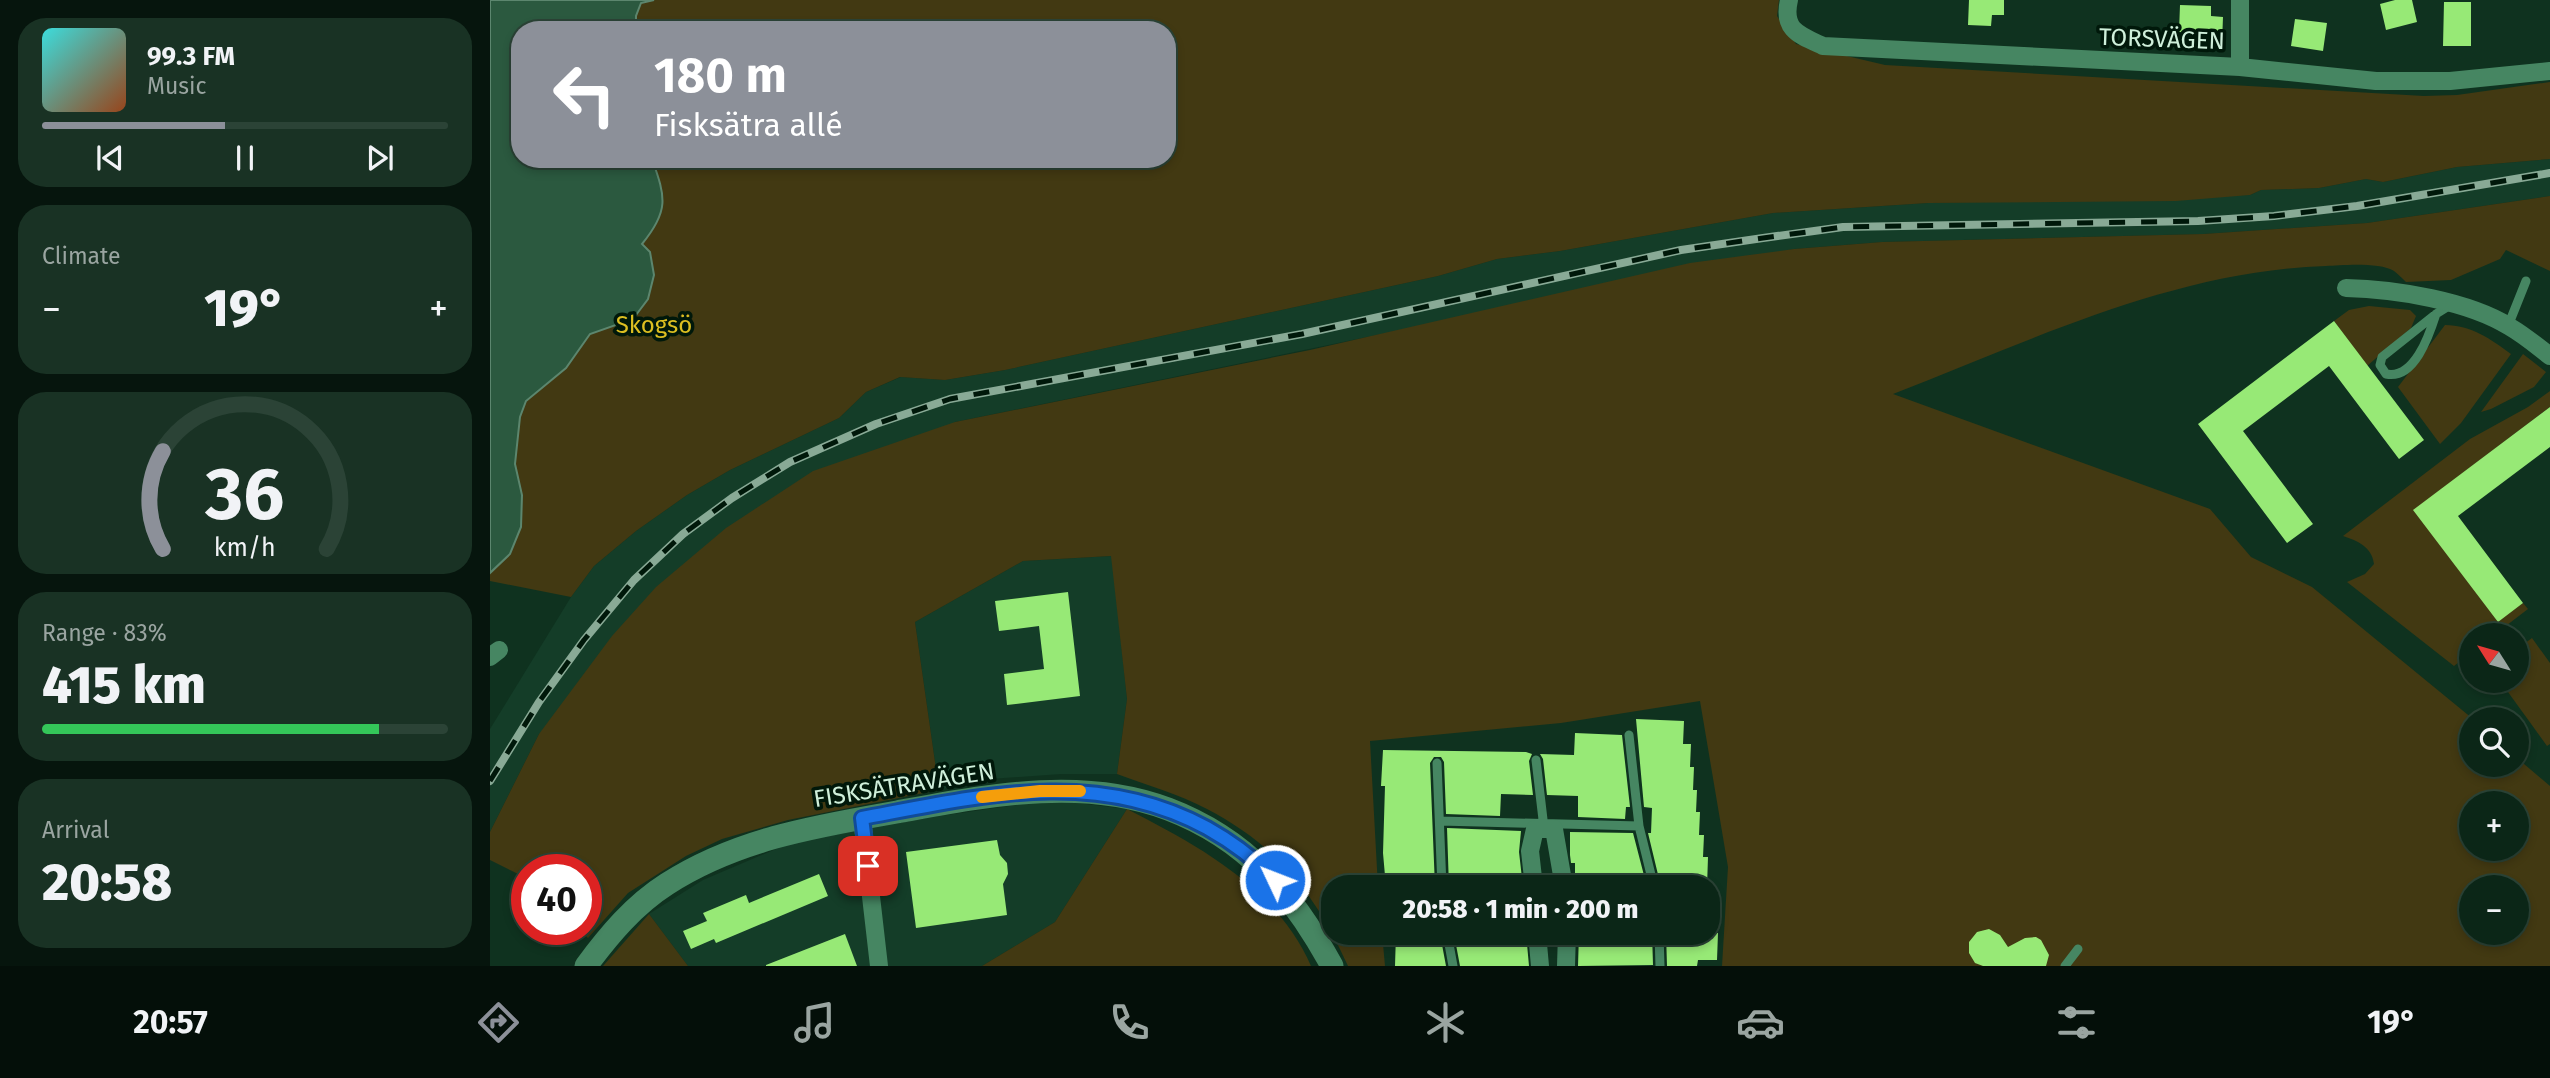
<!DOCTYPE html>
<meta charset="utf-8">
<style>
body{margin:0;font-family:"Fira Sans",sans-serif;background:#193224;color:#f1f3f6;height:100vh;display:flex;flex-direction:column;font-size:26px;white-space:nowrap}
*{box-sizing:border-box;margin:0}
p{font-size:23px;color:#9aa5a1}
.icon{flex:none;width:38px;height:38px;fill:none;stroke:currentColor;stroke-width:2;stroke-linecap:round;stroke-linejoin:round}
.map{position:relative;flex:1;overflow:hidden}
.sheet{display:flex;flex-direction:column;gap:18px;padding:18px;background:#06150d;width:490px}
.sheet>*{flex:none}
.guide{position:absolute;left:21px;top:21px;width:665px;height:147px;border-radius:28px;box-shadow:0 4px 10px #0003,0 0 0 2px #2b4336;background:#8c9099;color:#fff;overflow:hidden}
.needle{width:46px;rotate:307deg}
.controls{position:absolute;left:1969px;top:623px;display:grid;gap:14px}
.controls a{display:grid;place-items:center;width:70px;height:70px;border-radius:50%;background:#0b2617;box-shadow:0 4px 10px #0003,0 0 0 2px #2b4336;font-size:35px}
.speed{position:absolute;left:21px;top:854px;display:flex;gap:14px;font-size:35px;font-weight:700;text-align:center}
.speed>*{display:grid;place-content:center;width:91px;height:91px;border-radius:50%;background:#0b2617;box-shadow:0 4px 10px #0003,0 0 0 2px #2b4336;line-height:1}
.speed .limit{border:10px solid #d22;background:#fff;color:#111}
.pin{position:absolute;display:grid;place-items:center;width:60px;height:60px;color:#fff;margin:-30px;border-radius:14px;box-shadow:0 4px 10px #0006}
.me{position:absolute;width:77px;margin:-38px;rotate:313deg;stroke-linejoin:round;filter:drop-shadow(0 0 5px #0008)}
.turn{display:flex;align-items:center;gap:24px;height:147px;padding:0 28px;font-size:32px}
.turn .icon{width:91px;height:91px;stroke-width:2.5}
.turn b{display:block;font-size:49px;line-height:60px}
.big{font-size:52px;font-weight:800;line-height:1.1}
.sheet .card{flex:1;display:flex;flex-direction:column;justify-content:center;gap:10px;min-width:0;padding:0 24px;border-radius:28px;background:#193224}
.sheet .dial{align-items:center;gap:0}
.dial svg{height:182px;overflow:visible;fill:none;stroke:#2b4336;stroke-width:7;stroke-linecap:round;text-anchor:middle}
.dial text{fill:#f1f3f6;stroke:none}
.song{display:flex;align-items:center;gap:21px}
.cover{width:84px;height:84px;border-radius:10px;background:linear-gradient(135deg,hsl(180 70% 55%),hsl(20 70% 35%))}
.played{height:7px;border-radius:4px;background:linear-gradient(90deg,#8c9099 45%,#2b4336 45%)}
.keys{display:flex;justify-content:space-around;direction:ltr}
.heat{display:flex;justify-content:space-between;align-items:center;font-size:38px;direction:ltr}
.charge{height:10px;border-radius:5px;background:linear-gradient(90deg,#34c759 83%,#2b4336 0)}
.trip{position:absolute;left:831px;top:875px;width:399px;height:70px;border-radius:28px;background:#0b2617;box-shadow:0 4px 10px #0003,0 0 0 2px #2b4336;font-weight:800;line-height:70px;text-align:center}
.menu{display:flex;height:112px;justify-content:space-around;align-items:center;background:#040f09;color:#9aa5a1}
.menu .icon{width:49px;height:49px}
.menu .active{color:#8c9099}
.menu b{font-size:32px;color:#f1f3f6}
main{display:flex;flex:1;min-height:0}
.map>svg:first-child{display:block}
.built{fill:#143d28}
.green{fill:#423912;fill-rule:evenodd}
.water{fill:#2b593f;stroke:#5c866e;stroke-width:2}
.building{fill:#97e976}
.lines{fill:none;stroke-linecap:round;stroke-linejoin:round}
.service{stroke:#468662;stroke-width:9}
.minor{stroke:#468662;stroke-width:18}
.tertiary{stroke:#468662;stroke-width:23}
.rail-casing{stroke:#89aa96;stroke-width:8}
.rail{stroke:#00180a;stroke-width:5;stroke-dasharray:16;stroke-linecap:butt}
.route-casing{stroke:#114b97;stroke-width:18}
.route{stroke:#1a73e8;stroke-width:12}
.slow{stroke:#f59e0b;stroke-width:12}
.labels{text-anchor:middle;dominant-baseline:central;stroke-width:7;stroke-linejoin:round;paint-order:stroke}
.street-label{font-size:24px;fill:#cfefda;stroke:#00180a}
.park-label{font-size:24px;fill:#dcbf21;stroke:#00180a}
</style>
<main>
<section class="sheet">
<div class="card">
<div class="song"><i class="cover"></i><div><b>99.3 FM</b><p>Music</p></div></div>
<div class="played"></div>
<div class="keys"><svg class="icon" aria-label="previous" viewBox="0 0 24 24"><path d="M18 5L8 12l10 7zM5 5v14"/></svg><svg class="icon" aria-label="pause" viewBox="0 0 24 24"><path d="M8 5v14M16 5v14"/></svg><svg class="icon" aria-label="next" viewBox="0 0 24 24"><path d="M6 5l10 7-10 7zM19 5v14"/></svg></div>
</div>
<div class="card"><p>Climate</p>
<div class="heat"><a>−</a><b class="big">19°</b><a>+</a></div>
</div>
<div class="card dial"><svg viewBox="0 0 100 80">
<path d="M14 69A42 42 0 1 1 86 69"/>
<path d="M14 69A42 42 0 0 1 14 26" stroke="#8c9099"/>
<text x="50" y="56" font-size="32" font-weight="700">36</text>
<text x="50" y="72" font-size="11">km/h</text>
</svg></div>
<div class="card"><p>Range · 83%</p><b class="big">415 km</b><div class="charge"></div></div>
<div class="card"><p>Arrival</p><b class="big">20:58</b></div>
</section>
<div class="map">
<svg width="2060" height="966" viewBox="0 0 2060 966">
<rect width="100%" height="100%" fill="#0f321f"/>
<path class="built" d="M2060,159V196L1877,223L1713,234L1392,242L1304,249L465,422L49,734L0,832V729L81,597L104,566L146,531L197,495L240,470L349,418L376,392L411,377L455,380L515,370L948,276L1007,259L1070,251L1283,213L1438,203L1760,195L1771,190L1829,188L1876,179L1893,182L1967,167Z
M622,556L637,699L627,774H571L485,780L449,790L425,622L533,561Z
M562,800L637,809L565,922L492,966H198L159,914L213,880L300,843L443,817Z"/>
<path class="green" d="M0,0H1289L1287,16L1306,44L1395,65L1934,96L1967,95L2060,82V159L1967,167L1893,182L1876,179L1829,188L1771,190L1760,195L1686,201L1438,203L1283,213L1070,251L1007,259L948,276L515,370L455,380L410,377L376,392L349,418L240,470L197,495L146,531L104,566L81,597L0,581ZM30,30H677V159H30Z
M2060,196V271L2016,250L2010,259L1961,280L1916,282C1912,278 1908,274 1904,271C1890,262 1852,265 1836,266C1684,271 1542,340 1403,394L1720,509L1761,557L1822,587L1983,719H1981V765H2026L2027,758L2060,786V966H1232L1238,867L1210,701L1071,723L880,741L888,887H844V933H892L895,966H858C826,895 788,846 717,809C689,794 656,785 627,774L637,699L621,556L533,561L425,622L449,790L298,820L232,839L196,856L138,893L98,938L89,929H96V870H37V882L30,875L0,860V832L49,734L122,636L166,587L236,528L323,471L465,422L820,350L1200,263L1304,249L1392,242L1713,234L1877,223ZM1981,803H2026V849H1981ZM1981,887H2026V933H1981Z
M1879,306L1920,310L1926,316L1921,328L1877,366L1844,321L1859,310Z
M1955,325C1981,325 2001,339 2021,354L1971,423L1950,444L1908,387Z
M2033,354L2056,372L2044,387L2001,409L1991,412Z
M2060,391V407L1924,510L2008,621L2033,603L2038,609L2004,635H1981V653L1964,666L1857,582L1875,574L1884,564C1882,547 1868,541 1853,536L1980,439L2038,407Z
M2042,638L2060,663V744L2057,746L2010,681H2026L2027,649Z
M637,809C709,846 787,888 821,966H492L565,922Z
M159,914L198,966H113Z"/>
<path class="water" d="M0,0H164L151,3L146,16V30H30V159H162C176,198 179,211 152,244L160,252L164,275L158,299L143,319L100,334L76,368L36,401L30,417L25,464L32,495L31,527L20,554L0,573Z"/>
<path class="building" d="M1479,0H1514V15H1502L1501,26L1478,25Z
M1905,0H1922L1927,22L1896,30L1890,4Z
M1954,2H1981V46H1953Z
M1690,5L1721,6V16L1733,17L1732,43L1717,42V33L1689,32Z
M1805,19L1837,23L1833,51L1801,46Z
M1844,321L1934,440L1909,459L1839,366L1753,431L1823,524L1797,543L1708,424Z
M2060,407V447L1968,516L2033,603L2008,622L1923,510Z
M578,592L590,696L517,705L514,674L554,669L549,626L509,631L505,601Z
M1146,719L1194,721L1193,744H1201L1200,767H1204L1203,790H1207L1206,812H1210L1209,835H1214L1213,857H1218L1217,887H1171L1158,833H1161L1162,808L1154,807Z
M1085,733L1132,735L1140,807H1136L1135,819L1088,817V796L1057,795L1053,759L1050,754L1084,755Z
M893,750L1036,752L1042,754L1039,761L1043,795L1011,794L1010,816L956,814L954,762L951,757H944L940,763L945,887H896L893,853L895,786H891Z
M957,828L1031,831L1029,852L1033,887H959Z
M1080,832L1143,833L1157,887H1085V863H1081L1080,855Z
M507,840L510,855L517,863L518,874L513,884L517,915L426,928L416,852Z
M329,874L338,896L226,943L224,939L201,949L193,931L217,921L213,913L256,895L259,903Z
M1499,929L1510,935L1518,947L1535,938L1546,937L1551,940L1559,955L1556,966H1493L1485,963L1479,953V942L1487,932Z
M906,933L950,934L956,966H905Z
M967,933H1036L1039,966H970L964,934Z
M1089,933H1162L1163,965L1088,966Z
M1176,933H1228L1227,960H1208L1207,966H1177Z
M355,934L367,966H276V965Z"/>
<g class="lines">
<path class="service" d="M1946,314C1939,336 1924,380 1896,374L1890,365L1892,357L1946,314L1962,304
M2018,326L2036,281
M1139,735L1149,826L1164,887
M1046,760L1054,828
M947,763L952,887
M950,821L1149,826
M957,933L963,966
M1169,933L1170,966
M1575,966L1588,949"/>
<path class="minor" d="M1299,0C1292,30 1309,35 1333,46L1750,67L1886,81H1960L2060,71
M1750,67V0
M1856,288C1905,289 1979,301 2020,327C2034,335 2047,346 2060,356
M0,657L9,650
M372,818L389,966
M1044,887L1040,851L1045,829H1064L1074,887
M1047,933L1050,966
M1076,966L1077,933"/>
<path class="tertiary" d="M96,966C119,935 144,905 177,884C247,839 327,826 407,812C496,796 591,776 678,809C757,839 803,894 842,966"/>
<defs>
<path id="rail" d="M0,781L49,702L94,640L144,580L193,534L242,498L300,462L386,424L460,399L812,334L1191,250L1273,238L1353,227L1708,221L1784,216L1867,206L2060,173"/>
</defs>
<use href="#rail" class="rail-casing"/>
<use href="#rail" class="rail"/>
</g>
<g class="lines">
<defs>
<path id="route" d="M378,866L372,818C490,796 605,767 717,828C742,842 765,859 785,880"/>
</defs>
<use href="#route" class="route-casing"/>
<use href="#route" class="route"/>
<path class="slow" d="M492,797L550,791H590"/>
</g>
<g class="labels">
<g class="street-label">
<text transform="translate(1672 39) rotate(2)">TORSVÄGEN</text>
<text transform="translate(414 785) rotate(-9)">FISKSÄTRAVÄGEN</text>
</g>
<g class="park-label">
<text x="164" y="325">Skogsö</text>
</g>
</g>
</svg>
<div class="controls">
<a><svg class="needle" viewBox="-14 -14 28 28"><path d="M0-13l5 13h-10z" fill="#e53935"/><path d="M0 13l5-13h-10z" fill="#9aa5a1"/></svg></a>
<a><svg class="icon" aria-label="search" viewBox="0 0 24 24"><circle cx="10" cy="10" r="6"/><path d="M15 15l6 6"/></svg></a>
<a>+</a>
<a>−</a>
</div>
<div class="speed"><div class="limit">40</div></div>
<div class="pin" style="left:378px;top:866px;background:#d93025"><svg class="icon" aria-label="arrive" viewBox="0 0 24 24"><path d="M6 21V4h12l-3 4 3 4H6"/></svg></div>
<svg class="me" style="left:785px;top:880px" viewBox="-20 -20 40 40"><circle r="17" fill="#1a73e8" stroke="#fff" stroke-width="3"/><path d="M0-11L8 9 0 5-8 9z" fill="#fff"/></svg>
<div class="trip">20:58 · 1 min · 200 m</div>
<div class="guide">
<div class="turn"><svg class="icon" aria-label="left" viewBox="0 0 24 24"><path d="M17 20v-9H6M10 6l-5 5 5 5"/></svg><div><b>180 m</b>Fisksätra allé</div></div>
</div>
</div>
</main>
<nav class="menu">
<b>20:57</b>
<svg class="icon active" aria-label="directions" viewBox="0 0 24 24"><path d="M12 3l9 9-9 9-9-9zM9 14v-3h6M13 9l2 2-2 2"/></svg>
<svg class="icon" aria-label="music" viewBox="0 0 24 24"><path d="M9 18V5l10-2v13"/><circle cx="6" cy="18" r="3"/><circle cx="16" cy="16" r="3"/></svg>
<svg class="icon" aria-label="phone" viewBox="0 0 24 24"><path d="M5 4h4l2 5-3 2q2 4 5 5l2-3 5 2v4C11 20 4 13 5 4z"/></svg>
<svg class="icon" aria-label="climate" viewBox="0 0 24 24"><path d="M12 3v18M4 7l16 10M4 17L20 7"/></svg>
<svg class="icon" aria-label="car" viewBox="0 0 24 24"><path d="M5 17H2v-5l4-1 3-4h7l3 4 3 1v5h-3M9 17h6M6 11h13"/><circle cx="7" cy="17" r="2"/><circle cx="17" cy="17" r="2"/></svg>
<svg class="icon" aria-label="filters" viewBox="0 0 24 24"><path d="M4 7h16M4 17h16"/><circle cx="9" cy="7" r="2"/><circle cx="15" cy="17" r="2"/></svg>
<b>19°</b>
</nav>
